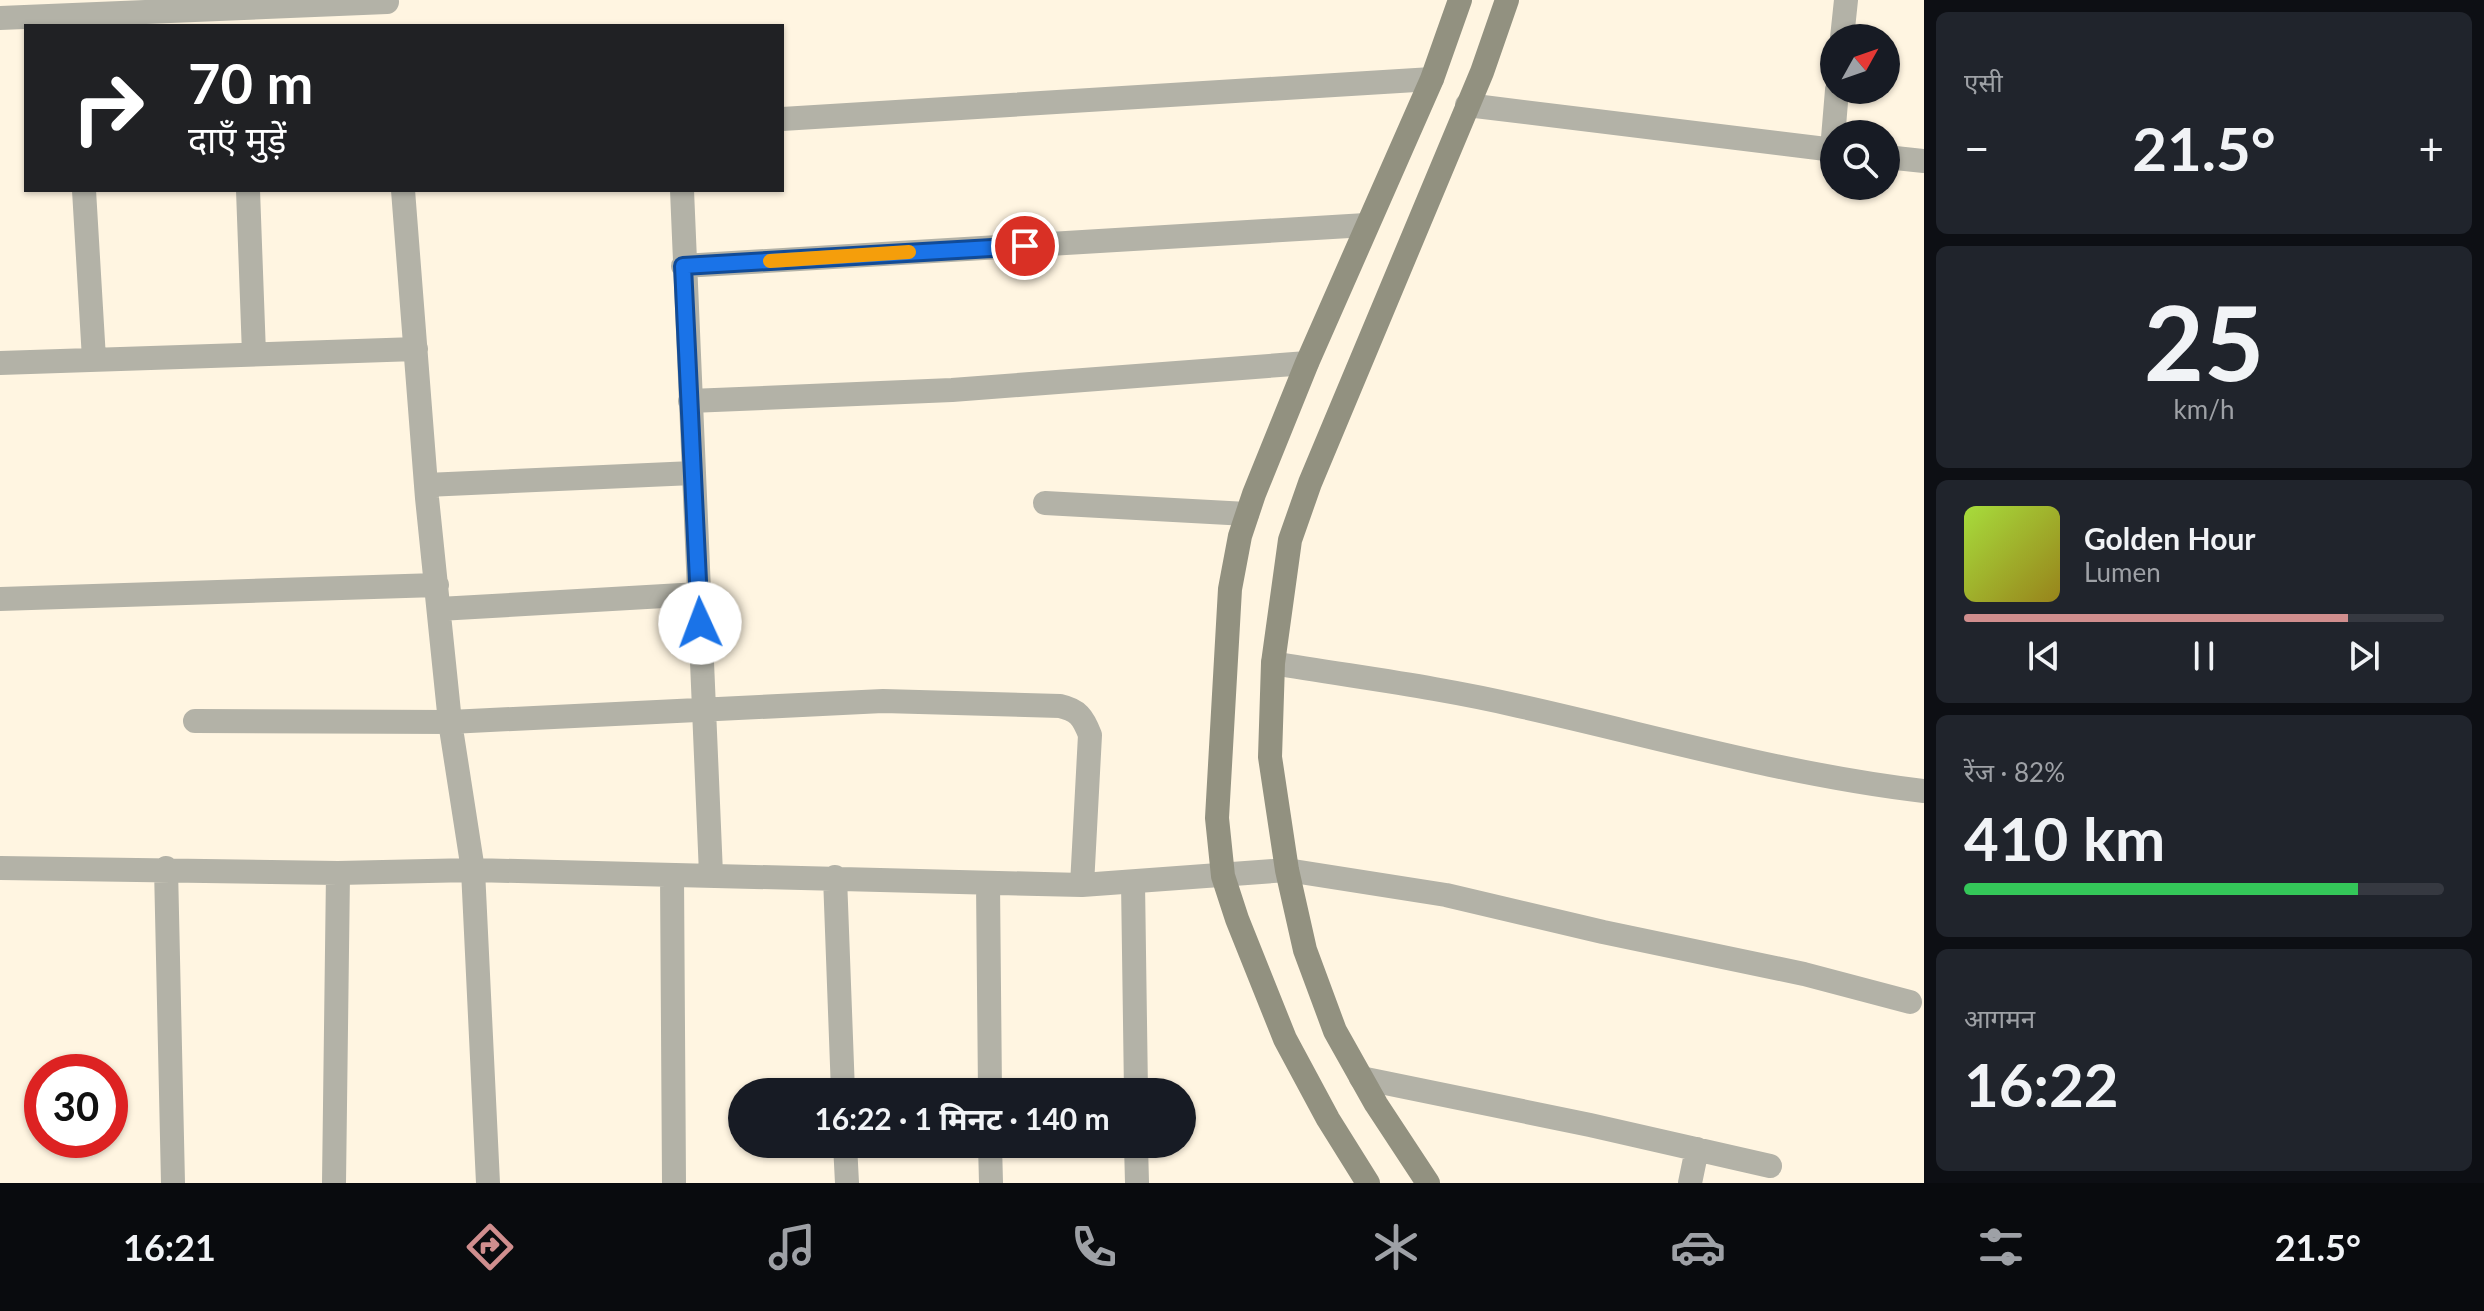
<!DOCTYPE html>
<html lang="hi">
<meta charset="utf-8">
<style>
body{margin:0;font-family:Lato,"Noto Sans Devanagari",sans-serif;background:#20242c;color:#f1f3f6;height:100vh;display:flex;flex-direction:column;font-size:30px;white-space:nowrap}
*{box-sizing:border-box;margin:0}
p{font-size:26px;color:#9ea1a6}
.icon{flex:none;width:44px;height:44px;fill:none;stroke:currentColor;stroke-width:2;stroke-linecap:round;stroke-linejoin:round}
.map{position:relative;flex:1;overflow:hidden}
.side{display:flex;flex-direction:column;gap:12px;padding:12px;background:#0d0f14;width:560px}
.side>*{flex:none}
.banner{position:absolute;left:24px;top:24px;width:760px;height:168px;border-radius:0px;box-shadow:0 2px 6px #0004;background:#202124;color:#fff;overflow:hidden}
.needle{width:52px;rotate:50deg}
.tools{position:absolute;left:1820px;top:24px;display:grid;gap:16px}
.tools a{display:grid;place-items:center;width:80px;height:80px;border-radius:50%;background:#171b24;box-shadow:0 2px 6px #0004;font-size:40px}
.speed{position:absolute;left:24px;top:1054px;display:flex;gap:16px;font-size:40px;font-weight:700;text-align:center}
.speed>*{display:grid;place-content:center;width:104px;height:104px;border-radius:50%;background:#171b24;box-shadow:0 2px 6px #0004;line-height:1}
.speed .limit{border:12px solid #d22;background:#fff;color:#111}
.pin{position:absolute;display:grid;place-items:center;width:68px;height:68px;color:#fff;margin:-34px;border:4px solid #fff;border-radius:50%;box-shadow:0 2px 8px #0007}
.me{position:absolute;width:88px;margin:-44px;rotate:358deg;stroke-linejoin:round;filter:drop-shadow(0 0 6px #0008)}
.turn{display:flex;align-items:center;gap:28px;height:168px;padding:0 32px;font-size:36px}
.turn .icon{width:104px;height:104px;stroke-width:2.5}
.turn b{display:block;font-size:56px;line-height:68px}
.big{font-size:60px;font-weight:700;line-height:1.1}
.side .widget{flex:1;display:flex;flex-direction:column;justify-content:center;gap:12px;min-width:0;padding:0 28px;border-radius:12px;background:#20242c}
.side .dial{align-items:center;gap:0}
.dial b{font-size:104px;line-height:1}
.song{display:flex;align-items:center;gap:24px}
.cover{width:96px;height:96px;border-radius:12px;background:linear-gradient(135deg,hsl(80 70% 55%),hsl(50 70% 35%))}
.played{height:8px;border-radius:4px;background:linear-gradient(90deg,#d08e8e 80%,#363941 80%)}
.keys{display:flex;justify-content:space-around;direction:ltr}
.heat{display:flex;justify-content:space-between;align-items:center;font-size:44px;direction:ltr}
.charge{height:12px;border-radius:6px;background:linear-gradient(90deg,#34c759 82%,#363941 0)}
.trip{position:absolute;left:728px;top:1078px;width:468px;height:80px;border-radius:40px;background:#171b24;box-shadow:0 2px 6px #0004;font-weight:700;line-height:80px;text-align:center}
.menu{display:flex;height:128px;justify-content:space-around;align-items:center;background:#090b0e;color:#9ea1a6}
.menu .icon{width:56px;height:56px}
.menu .active{color:#d08e8e}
.menu b{font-size:36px;color:#f1f3f6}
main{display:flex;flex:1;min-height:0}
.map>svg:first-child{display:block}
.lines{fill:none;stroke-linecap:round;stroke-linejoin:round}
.street{stroke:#b3b2a7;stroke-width:24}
.secondary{stroke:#929180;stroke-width:24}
.route-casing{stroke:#114b97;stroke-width:20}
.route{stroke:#1a73e8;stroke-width:14}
.slow{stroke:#f59e0b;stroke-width:14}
</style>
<main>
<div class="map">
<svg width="1924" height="1183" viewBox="0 0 1924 1183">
<rect width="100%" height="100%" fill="#fff5e1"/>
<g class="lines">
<path class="street" d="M0,18L387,2
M1842,38L1846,0
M1467,105L1834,150
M782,119L1432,79
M1832,150L1837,90
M1886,157L1924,161
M84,190L94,359
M248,190L254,354
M403,190L427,498L450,722L473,870L488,1183
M682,190L711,874
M683,266L1366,225
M0,363L416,349
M690,401L952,390L1307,363
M426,485L693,473
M1045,503L1247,514
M0,599L437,585
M439,609L699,594
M1273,663C1355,677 1438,687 1519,706C1654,736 1786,775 1924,791
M195,721L450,722L883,701L1060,706C1078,710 1083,717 1090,735L1082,885
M0,868L338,873L473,870L1082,885L1287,870L1446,895L1603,932L1804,974L1910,1002
M166,868L173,1183
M672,875L674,1183
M835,877L843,1092
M1133,882L1136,1092
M988,883L990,1092
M1361,1078L1590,1125L1770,1166
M845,1144L847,1183
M990,1144L991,1183
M1136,1144L1137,1183
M334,1183L338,873
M1690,1183L1697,1149"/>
<path class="secondary" d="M1368,1183L1328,1119L1285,1039L1237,919L1223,876L1217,818L1230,589L1240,536L1254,494L1307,363L1432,79L1460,0
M1428,1183L1376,1104L1335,1031L1305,950L1287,870L1270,757L1273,663L1290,540L1310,483L1482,72L1507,0"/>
</g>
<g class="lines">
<defs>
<path id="route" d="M700,623L683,266L1025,246"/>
</defs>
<use href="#route" class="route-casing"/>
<use href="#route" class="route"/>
<path class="slow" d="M770,261L909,252"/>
</g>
</svg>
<div class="tools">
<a><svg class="needle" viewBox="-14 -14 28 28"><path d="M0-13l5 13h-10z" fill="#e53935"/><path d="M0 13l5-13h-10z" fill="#9ea1a6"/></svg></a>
<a><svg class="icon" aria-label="search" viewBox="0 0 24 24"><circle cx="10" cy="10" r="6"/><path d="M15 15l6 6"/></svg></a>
</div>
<div class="speed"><div class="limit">30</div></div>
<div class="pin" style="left:1025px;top:246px;background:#d93025"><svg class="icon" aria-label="arrive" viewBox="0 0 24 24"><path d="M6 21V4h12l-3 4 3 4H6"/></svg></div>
<svg class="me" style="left:700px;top:623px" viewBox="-20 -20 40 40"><circle r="19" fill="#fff"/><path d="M0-13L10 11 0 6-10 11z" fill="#1a73e8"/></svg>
<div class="trip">16:22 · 1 मिनट · 140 m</div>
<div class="banner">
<div class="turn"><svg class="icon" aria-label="right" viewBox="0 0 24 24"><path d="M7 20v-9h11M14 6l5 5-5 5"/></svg><div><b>70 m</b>दाएँ मुड़ें</div></div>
</div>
</div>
<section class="side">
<div class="widget"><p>एसी</p>
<div class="heat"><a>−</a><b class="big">21.5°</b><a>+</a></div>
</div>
<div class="widget dial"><b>25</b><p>km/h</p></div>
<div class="widget">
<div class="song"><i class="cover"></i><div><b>Golden Hour</b><p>Lumen</p></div></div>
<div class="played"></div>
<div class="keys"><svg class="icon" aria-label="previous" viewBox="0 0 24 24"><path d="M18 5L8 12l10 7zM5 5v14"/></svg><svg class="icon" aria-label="pause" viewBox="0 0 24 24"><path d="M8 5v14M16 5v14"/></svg><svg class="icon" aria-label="next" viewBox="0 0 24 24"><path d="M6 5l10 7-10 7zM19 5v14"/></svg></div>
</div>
<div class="widget"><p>रेंज · 82%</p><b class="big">410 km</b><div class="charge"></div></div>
<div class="widget"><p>आगमन</p><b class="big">16:22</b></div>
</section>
</main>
<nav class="menu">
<b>16:21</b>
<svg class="icon active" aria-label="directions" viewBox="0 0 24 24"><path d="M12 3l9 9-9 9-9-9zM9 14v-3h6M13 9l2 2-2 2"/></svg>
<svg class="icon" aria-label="music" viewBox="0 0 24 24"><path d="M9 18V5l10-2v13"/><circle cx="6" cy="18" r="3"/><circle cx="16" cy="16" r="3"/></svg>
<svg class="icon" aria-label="phone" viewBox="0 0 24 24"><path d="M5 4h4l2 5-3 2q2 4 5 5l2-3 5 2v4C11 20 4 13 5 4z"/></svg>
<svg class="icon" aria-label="climate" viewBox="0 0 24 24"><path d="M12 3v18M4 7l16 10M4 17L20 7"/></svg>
<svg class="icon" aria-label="car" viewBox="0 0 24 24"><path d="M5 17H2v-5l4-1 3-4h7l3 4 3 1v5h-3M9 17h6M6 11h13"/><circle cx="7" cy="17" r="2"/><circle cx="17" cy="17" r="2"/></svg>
<svg class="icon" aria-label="filters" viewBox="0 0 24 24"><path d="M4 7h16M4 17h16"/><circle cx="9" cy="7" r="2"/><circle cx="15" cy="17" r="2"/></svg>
<b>21.5°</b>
</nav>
